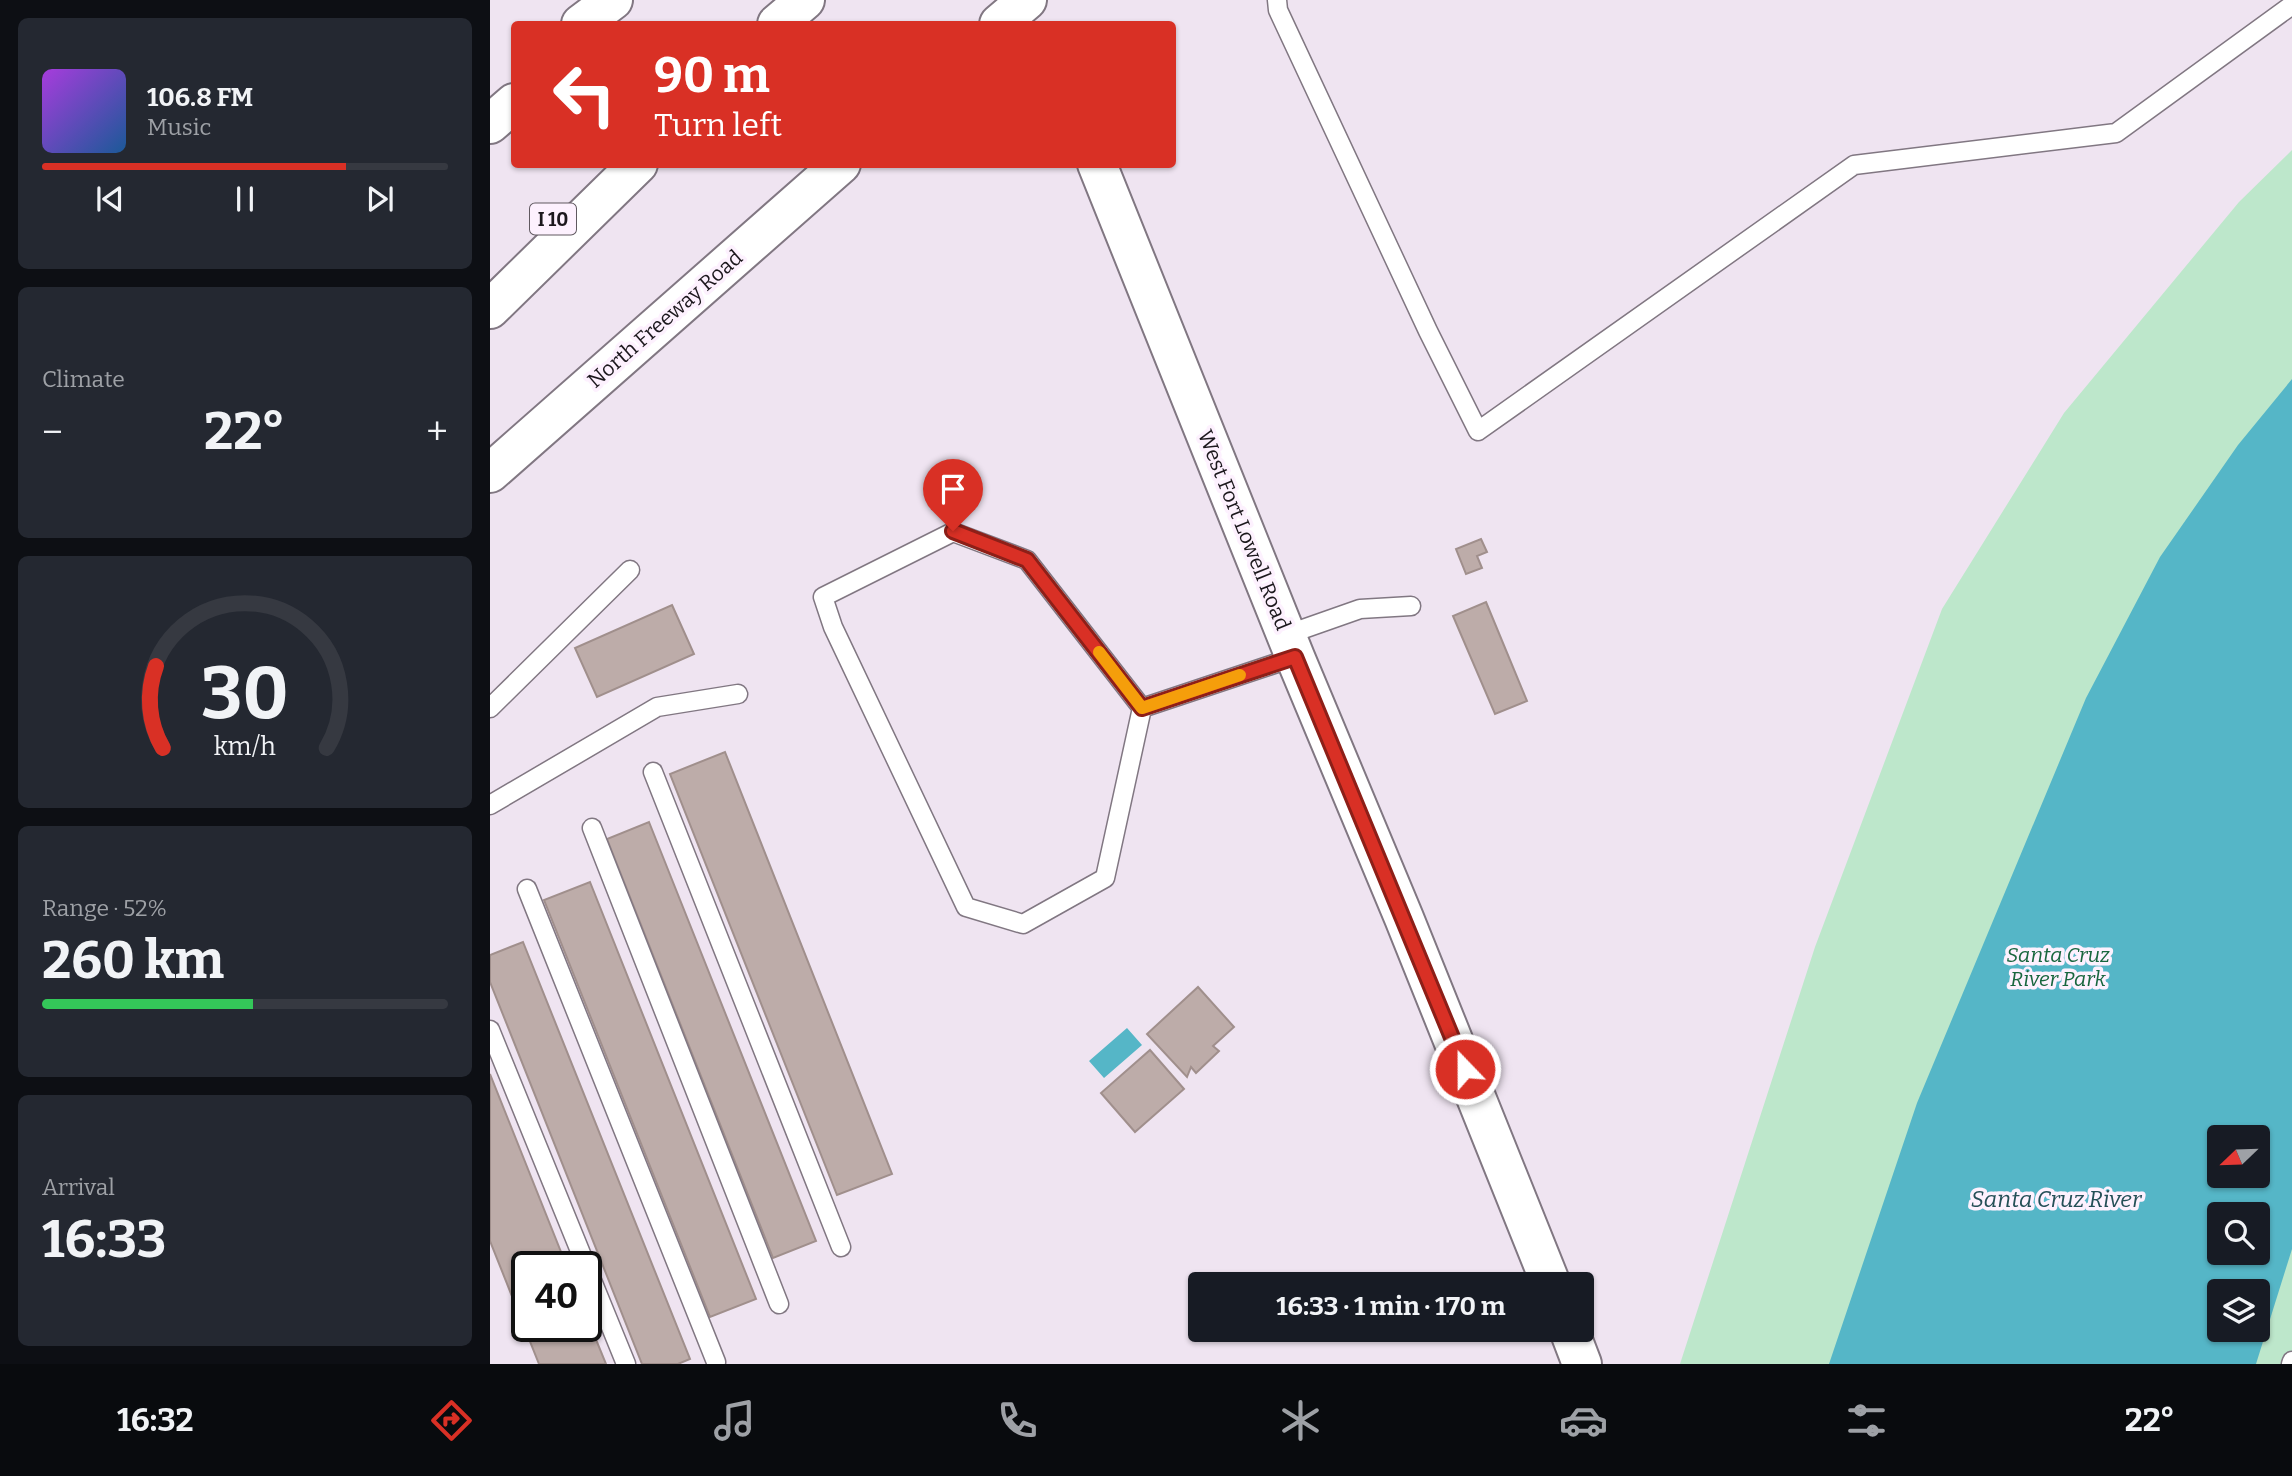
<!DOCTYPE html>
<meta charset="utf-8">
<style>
body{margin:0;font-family:Bitter,serif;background:#242831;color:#f1f3f6;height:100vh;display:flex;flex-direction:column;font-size:26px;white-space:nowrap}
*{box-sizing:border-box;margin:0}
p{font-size:23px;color:#9ea1a6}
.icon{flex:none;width:38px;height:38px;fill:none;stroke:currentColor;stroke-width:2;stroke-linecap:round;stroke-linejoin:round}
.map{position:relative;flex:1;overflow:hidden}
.side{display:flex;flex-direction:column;gap:18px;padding:18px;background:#0d0f14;width:490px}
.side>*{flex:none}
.guide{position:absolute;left:21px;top:21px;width:665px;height:147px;border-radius:7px;box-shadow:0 2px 5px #0004;background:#d93025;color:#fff;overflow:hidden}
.needle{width:46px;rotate:247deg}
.buttons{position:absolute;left:1717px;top:1125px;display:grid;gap:14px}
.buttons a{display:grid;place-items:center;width:63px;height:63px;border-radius:7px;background:#171b24;box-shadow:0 2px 5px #0004;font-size:35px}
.speed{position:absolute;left:21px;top:1251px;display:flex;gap:14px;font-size:35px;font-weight:700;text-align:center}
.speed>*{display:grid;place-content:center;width:91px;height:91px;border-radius:50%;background:#171b24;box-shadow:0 2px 5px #0004;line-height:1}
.speed .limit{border:4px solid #111;border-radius:10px;background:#fff;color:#111}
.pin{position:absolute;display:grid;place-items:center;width:60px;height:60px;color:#fff;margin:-72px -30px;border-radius:50% 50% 50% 0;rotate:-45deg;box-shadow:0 0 7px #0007}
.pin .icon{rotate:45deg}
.me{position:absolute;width:77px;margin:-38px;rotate:338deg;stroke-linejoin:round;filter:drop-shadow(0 0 5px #0008)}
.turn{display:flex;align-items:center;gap:24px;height:147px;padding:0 28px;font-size:32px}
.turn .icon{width:91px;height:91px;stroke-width:2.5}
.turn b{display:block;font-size:49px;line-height:60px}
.big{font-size:52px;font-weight:700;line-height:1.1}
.side .widget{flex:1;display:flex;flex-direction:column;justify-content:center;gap:10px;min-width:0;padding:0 24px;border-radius:10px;background:#242831}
.side .dial{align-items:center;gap:0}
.dial svg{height:182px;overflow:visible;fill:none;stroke:#363941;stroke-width:7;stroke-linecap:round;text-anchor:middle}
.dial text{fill:#f1f3f6;stroke:none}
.song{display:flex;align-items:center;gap:21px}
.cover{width:84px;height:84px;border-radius:10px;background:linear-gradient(135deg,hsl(280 70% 55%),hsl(210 70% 35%))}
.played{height:7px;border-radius:4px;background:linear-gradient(90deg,#d93025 75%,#363941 75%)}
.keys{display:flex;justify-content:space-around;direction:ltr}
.heat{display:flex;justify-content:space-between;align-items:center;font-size:38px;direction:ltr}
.charge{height:10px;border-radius:5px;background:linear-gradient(90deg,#34c759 52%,#363941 0)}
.trip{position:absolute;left:698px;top:1272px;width:406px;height:70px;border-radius:7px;background:#171b24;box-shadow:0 2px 5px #0004;font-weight:700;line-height:70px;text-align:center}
.menu{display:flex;height:112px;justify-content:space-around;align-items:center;background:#090b0e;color:#9ea1a6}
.menu .icon{width:49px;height:49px}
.menu .active{color:#d93025}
.menu b{font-size:32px;color:#f1f3f6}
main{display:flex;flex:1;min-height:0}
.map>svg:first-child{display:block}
.green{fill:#bde7cb;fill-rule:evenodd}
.water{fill:#55b6c7;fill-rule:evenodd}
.building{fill:#bdaca9;stroke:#a08f8c;stroke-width:2}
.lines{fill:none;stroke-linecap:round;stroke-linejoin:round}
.lane-casing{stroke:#817782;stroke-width:21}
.secondary-casing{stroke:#817782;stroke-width:42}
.highway-casing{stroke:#817782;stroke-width:42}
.lane{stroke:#fff;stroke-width:18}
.secondary{stroke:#fff;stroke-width:38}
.highway{stroke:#fff;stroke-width:38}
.route-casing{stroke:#8d1f18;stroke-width:18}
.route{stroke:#d93025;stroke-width:12}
.slow{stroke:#f59e0b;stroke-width:12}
.labels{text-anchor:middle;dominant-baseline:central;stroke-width:7;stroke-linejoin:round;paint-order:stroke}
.shield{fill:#fdf1fe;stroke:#605960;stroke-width:2}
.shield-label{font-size:19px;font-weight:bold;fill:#1c181d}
.street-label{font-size:21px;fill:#1c181d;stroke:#fdf1fe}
.park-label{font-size:21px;font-style:italic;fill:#18663e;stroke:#fdf1fe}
.water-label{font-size:23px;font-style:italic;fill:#244f57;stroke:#fdf1fe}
</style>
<main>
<section class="side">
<div class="widget">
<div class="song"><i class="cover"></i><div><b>106.8 FM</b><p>Music</p></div></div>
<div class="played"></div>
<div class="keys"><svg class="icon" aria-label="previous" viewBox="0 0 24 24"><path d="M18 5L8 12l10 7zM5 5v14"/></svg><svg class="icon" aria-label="pause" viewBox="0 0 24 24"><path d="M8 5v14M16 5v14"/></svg><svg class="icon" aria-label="next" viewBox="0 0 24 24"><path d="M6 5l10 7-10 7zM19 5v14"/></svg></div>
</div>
<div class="widget"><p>Climate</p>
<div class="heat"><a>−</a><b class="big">22°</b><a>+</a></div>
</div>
<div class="widget dial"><svg viewBox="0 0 100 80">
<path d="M14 69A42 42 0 1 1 86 69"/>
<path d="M14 69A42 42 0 0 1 11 33" stroke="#d93025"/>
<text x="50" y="56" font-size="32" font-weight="700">30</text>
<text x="50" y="72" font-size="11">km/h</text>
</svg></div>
<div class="widget"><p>Range · 52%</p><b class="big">260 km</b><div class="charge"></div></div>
<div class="widget"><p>Arrival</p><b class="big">16:33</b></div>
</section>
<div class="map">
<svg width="1802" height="1364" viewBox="0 0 1802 1364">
<rect width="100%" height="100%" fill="#efe4f1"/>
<path class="green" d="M1802,150V1364H1190L1325,947L1452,609L1574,413L1749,202ZM1729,1138H1768V1176H1729ZM1729,1214H1768V1253H1729ZM1729,1292H1768V1330H1729Z"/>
<path class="water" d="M1802,379V1249L1766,1364H1339L1427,1103L1596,698L1670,557L1748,445ZM1729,1138H1768V1176H1729ZM1729,1214H1768V1253H1729ZM1729,1292H1768V1330H1729Z
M637,1028L652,1045L614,1078L599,1061Z"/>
<path class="building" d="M991,539L997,552L987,556L992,568L976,574L966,549Z
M996,602L1037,701L1005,714L963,616Z
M182,605L204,654L107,697L85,648Z
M235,752L402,1174L347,1195L180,774Z
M159,822L326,1241L283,1258L117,839Z
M100,882L266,1299L220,1317L54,900Z
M33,942L200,1359L188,1364H152L0,982V955Z
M708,987L744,1027L723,1046L729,1051L706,1073L701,1067L697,1077L657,1034Z
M660,1050L694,1089L645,1132L611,1093Z
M0,1074L77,1267H37V1326H96V1315L116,1364H49L0,1241Z"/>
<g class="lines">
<defs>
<path id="lane" d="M787,0L788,10L938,331L988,431L1364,165L1626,133L1802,5
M796,635L870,609L921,606
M0,708L140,570
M652,708L615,878L533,924L476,907L343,627L333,597L463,532L537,560L652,708L805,657
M163,772L351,1247
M0,805L167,707L248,694
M102,828L289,1304
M37,889L226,1362
M0,1030L136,1364
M1801,1364L1802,1361"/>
<path id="secondary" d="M509,24L537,0
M607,164L805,657L914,918L1061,1284
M0,473L351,164
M1079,1330L1092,1364"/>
<path id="highway" d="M91,24L123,0
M287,24L315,0
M0,124L24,103
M0,309L148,164"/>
</defs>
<use href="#lane" class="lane-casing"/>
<use href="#secondary" class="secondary-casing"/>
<use href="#highway" class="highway-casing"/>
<use href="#lane" class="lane"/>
<use href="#secondary" class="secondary"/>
<use href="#highway" class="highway"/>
</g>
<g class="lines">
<defs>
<path id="route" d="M463,531L537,560L652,708L805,657L975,1069"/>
</defs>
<use href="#route" class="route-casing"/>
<use href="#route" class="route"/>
<path class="slow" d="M609,652L652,708L750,675"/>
</g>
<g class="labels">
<rect class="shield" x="40" y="203.5" width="46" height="31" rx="5"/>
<g class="shield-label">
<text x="63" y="219">I 10</text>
</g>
<g class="street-label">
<text transform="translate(175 319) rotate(-41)">North Freeway Road</text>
<text transform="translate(754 530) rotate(68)">West Fort Lowell Road</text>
</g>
<g class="park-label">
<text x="1568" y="955">Santa Cruz<tspan x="1568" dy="24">River Park</tspan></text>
</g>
<g class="water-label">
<text x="1566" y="1199">Santa Cruz River</text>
</g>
</g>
</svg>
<div class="buttons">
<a><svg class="needle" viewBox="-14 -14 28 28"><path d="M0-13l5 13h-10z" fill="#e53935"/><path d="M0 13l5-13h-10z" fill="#9ea1a6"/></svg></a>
<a><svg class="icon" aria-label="search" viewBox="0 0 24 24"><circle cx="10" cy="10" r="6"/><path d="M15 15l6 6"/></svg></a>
<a><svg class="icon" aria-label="layers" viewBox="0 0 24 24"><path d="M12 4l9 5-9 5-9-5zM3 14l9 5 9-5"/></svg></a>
</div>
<div class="speed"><div class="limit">40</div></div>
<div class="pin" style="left:463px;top:531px;background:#d93025"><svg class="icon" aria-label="arrive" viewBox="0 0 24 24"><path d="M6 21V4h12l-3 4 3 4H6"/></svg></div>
<svg class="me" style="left:975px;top:1069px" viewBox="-20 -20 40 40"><circle r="17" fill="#d93025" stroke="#fff" stroke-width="3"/><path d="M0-11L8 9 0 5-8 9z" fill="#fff"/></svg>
<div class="trip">16:33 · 1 min · 170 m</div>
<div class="guide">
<div class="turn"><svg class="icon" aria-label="left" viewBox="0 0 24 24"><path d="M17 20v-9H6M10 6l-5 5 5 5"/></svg><div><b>90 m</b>Turn left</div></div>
</div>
</div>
</main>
<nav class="menu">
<b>16:32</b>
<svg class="icon active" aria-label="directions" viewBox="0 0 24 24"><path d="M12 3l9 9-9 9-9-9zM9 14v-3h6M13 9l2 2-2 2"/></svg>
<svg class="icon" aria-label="music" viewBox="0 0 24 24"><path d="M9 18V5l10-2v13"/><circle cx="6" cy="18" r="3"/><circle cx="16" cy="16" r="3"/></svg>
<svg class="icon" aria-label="phone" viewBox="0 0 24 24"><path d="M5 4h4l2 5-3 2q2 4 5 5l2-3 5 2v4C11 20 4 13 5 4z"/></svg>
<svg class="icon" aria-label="climate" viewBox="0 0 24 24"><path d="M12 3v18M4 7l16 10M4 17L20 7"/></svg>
<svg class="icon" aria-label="car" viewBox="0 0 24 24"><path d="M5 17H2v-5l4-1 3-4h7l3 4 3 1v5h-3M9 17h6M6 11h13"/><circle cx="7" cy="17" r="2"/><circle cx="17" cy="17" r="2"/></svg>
<svg class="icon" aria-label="filters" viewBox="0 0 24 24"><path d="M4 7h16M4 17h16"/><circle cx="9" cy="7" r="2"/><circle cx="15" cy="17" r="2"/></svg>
<b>22°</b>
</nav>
